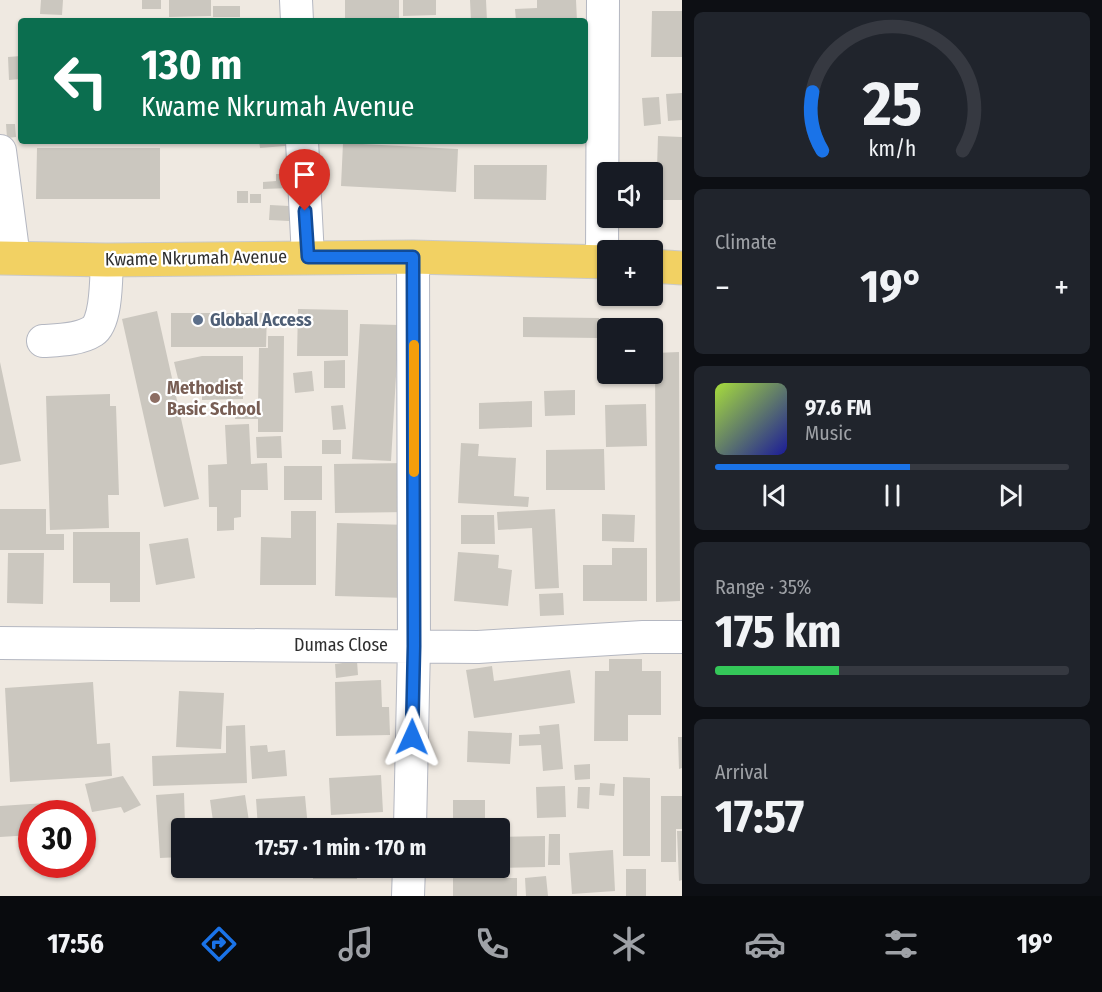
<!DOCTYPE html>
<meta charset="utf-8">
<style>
body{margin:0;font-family:"Fira Sans Condensed",sans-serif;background:#20242c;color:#f1f3f6;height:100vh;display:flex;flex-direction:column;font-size:22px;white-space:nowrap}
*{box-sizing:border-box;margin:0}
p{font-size:20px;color:#9ea1a6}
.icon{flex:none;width:33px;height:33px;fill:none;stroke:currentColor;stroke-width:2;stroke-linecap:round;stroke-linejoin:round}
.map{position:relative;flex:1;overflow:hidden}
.sheet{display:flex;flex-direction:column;gap:12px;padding:12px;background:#0d0f14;width:420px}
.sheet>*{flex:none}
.guide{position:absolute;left:18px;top:18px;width:570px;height:126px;border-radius:6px;box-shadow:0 2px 4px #0004;background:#0b6e4f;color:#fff;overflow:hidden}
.buttons{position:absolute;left:597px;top:162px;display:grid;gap:12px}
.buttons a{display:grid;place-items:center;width:66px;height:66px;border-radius:6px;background:#171b24;box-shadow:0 2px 4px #0004;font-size:30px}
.speed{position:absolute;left:18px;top:800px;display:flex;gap:12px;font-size:30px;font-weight:700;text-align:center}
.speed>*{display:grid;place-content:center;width:78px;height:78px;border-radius:50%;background:#171b24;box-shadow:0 2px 4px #0004;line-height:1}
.speed .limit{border:9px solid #d22;background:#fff;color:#111}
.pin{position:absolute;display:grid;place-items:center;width:51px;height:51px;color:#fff;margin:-62px -26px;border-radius:50% 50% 50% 0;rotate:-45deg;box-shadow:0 0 6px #0007}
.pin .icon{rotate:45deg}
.me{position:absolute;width:66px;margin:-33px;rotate:1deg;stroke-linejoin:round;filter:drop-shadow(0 0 4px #0008)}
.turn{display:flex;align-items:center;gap:21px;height:126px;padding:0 24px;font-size:27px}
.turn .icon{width:78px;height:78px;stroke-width:2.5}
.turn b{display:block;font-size:42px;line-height:51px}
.big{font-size:45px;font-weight:700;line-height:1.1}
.sheet .card{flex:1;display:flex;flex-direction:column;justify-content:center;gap:9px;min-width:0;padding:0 21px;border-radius:9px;background:#20242c}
.sheet .dial{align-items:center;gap:0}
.dial svg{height:156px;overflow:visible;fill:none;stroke:#363941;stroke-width:7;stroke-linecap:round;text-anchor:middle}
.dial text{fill:#f1f3f6;stroke:none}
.song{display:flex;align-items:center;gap:18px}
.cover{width:72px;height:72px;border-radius:9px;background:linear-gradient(135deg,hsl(80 70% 55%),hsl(240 70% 35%))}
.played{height:6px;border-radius:3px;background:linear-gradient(90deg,#1a73e8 55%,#363941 55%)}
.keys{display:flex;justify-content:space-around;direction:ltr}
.heat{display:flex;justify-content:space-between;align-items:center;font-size:33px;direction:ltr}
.charge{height:9px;border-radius:4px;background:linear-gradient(90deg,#34c759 35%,#363941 0)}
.trip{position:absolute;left:171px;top:818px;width:339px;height:60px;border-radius:6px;background:#171b24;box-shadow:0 2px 4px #0004;font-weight:700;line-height:60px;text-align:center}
.menu{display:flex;height:96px;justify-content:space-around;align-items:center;background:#090b0e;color:#9ea1a6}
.menu .icon{width:42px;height:42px}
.menu .on{color:#1a73e8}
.menu b{font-size:27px;color:#f1f3f6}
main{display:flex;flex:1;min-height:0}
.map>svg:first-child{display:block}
.building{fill:#cbc7bf}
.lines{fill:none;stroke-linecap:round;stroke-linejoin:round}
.minor-casing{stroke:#b4b7c1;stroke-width:34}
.major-casing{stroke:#c9c9c9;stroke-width:35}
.minor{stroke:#fff;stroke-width:32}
.major{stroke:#f2d163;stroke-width:33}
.route-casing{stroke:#114b97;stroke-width:15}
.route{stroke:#1a73e8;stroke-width:10}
.slow{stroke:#f59e0b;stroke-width:10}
.service-dot{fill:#5c6f8a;stroke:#fff;stroke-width:2}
.education-dot{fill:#8d6e63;stroke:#fff;stroke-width:2}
.labels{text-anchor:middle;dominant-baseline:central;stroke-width:4.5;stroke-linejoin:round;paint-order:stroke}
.street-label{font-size:18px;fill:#2e2e2e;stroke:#fff}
.service-label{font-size:18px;font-weight:bold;fill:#4e5e75;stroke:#fff;text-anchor:start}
.education-label{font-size:18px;font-weight:bold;fill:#785e54;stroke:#fff;text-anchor:start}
</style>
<main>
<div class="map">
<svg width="682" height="896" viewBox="0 0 682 896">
<rect width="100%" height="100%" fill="#efe9e1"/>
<path class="building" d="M41,0H63L62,15L40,14Z
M142,0H161V9H142Z
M169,0H211V16L169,17Z
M345,0H399V21H345Z
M403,0H436V15L403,16Z
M470,0H486L487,21H471Z
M537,0H576L577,21H516L515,9L537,8Z
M213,6H240V17H213Z
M652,11H682V57H651Z
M21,56V79L9,80L8,57Z
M682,93V120L668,121L666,94Z
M659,97L661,124L644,126L642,98Z
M6,124H15L16,137L7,138Z
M658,136L682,137V200H656Z
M259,141H296L297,145L260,148Z
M343,143L458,149L456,192L341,186Z
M37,148H160V199H36Z
M474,165H547L546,200L474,199Z
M276,174H291V188L263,189V182L276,181Z
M237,191H248V203H237Z
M250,194H261V203H250Z
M270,205L289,206V221L269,220Z
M298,309L348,310V356H297Z
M157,311L199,499L164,507L122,319Z
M171,313H267L266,347H171Z
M523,317L599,318L598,338L523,337Z
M360,324L399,325L391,461L352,459Z
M268,336H284L283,432H258V419H235V405L258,406L259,348H268Z
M679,352L680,601L656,602L655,353Z
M202,356H243V399L202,400V390L182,395L174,362Z
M345,360V388H324V361Z
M0,362L21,461L0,465Z
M312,371L314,391L295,393L293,373Z
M575,390V415L545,416L544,391Z
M110,394V406H116L119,495H108L109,528L50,530L46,396Z
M532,401V427L479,429V403Z
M646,404L647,446L606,447L605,405Z
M343,405L346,429L333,430L331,406Z
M249,424L251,464L267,463L268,490H241V517L234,518V530L217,531V507H209L208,465L227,464L225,425Z
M281,436L282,458H257L256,437Z
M322,440H341V454H322Z
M461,443L479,444L478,456L516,458L514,496L529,497L528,507L458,503Z
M604,449L605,490H546V450Z
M408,463L409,512L335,513L334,464Z
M284,466H322V500H284Z
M0,509H46V534H64V550H0Z
M555,509L559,588L535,589L532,528L498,530L497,512Z
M291,511H316V585H260L261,537L291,538Z
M602,514L635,515L634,542L602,541Z
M461,515H494L495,544H461Z
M337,523L409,525L407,598L335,596Z
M73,532H140V602H110V583H73Z
M188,538L195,578L156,585L149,544Z
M612,548H647V601H583V565H612Z
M458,552L499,555L498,568L512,570L508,606L454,601Z
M8,553H44L43,604L7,603Z
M563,593L564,615L540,616L539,594Z
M609,659H642V671H661V715H628V741H594L595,671H609Z
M357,661L358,675L336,678L335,664Z
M492,666L494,681L570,670L575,703L474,718L466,670Z
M381,680L382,707H389L390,735L336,736L335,682Z
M93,682L97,744L110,743L112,776L10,782L5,688Z
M179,691L224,693L221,749L176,747Z
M559,724L563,769L543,771L541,745L519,746V735L540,734L539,726Z
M245,725L247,783L153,786L152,756L226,753V726Z
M468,731L512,733L510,764L467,762Z
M678,737H682V768L679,769Z
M267,745L268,752L285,750L287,776L252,779L250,746Z
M590,764V779L575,780L574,765Z
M381,775L383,812L331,815L329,778Z
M123,776L141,805L124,813L121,807L92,812L85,784Z
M623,777L650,778V856H623Z
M600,783L615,784L614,796L599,795Z
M565,786L566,817L537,818L536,787Z
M578,787H590L589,809L577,808Z
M184,793L185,825L195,824V828H182V857L160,858L156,795Z
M245,795L250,828H214L210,800Z
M305,796L308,828H258L256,799Z
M661,796H682V829H676V862H661Z
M453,800H485V828H453Z
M46,803V813H32V835L0,837V806Z
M677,831H682V880L679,881Z
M549,834H560V865H548Z
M545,836V867L500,868V837Z
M613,850L615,891L572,894L569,853Z
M313,867H357V879H313Z
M626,869H646V896H626Z
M546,876L548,896H526L525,878Z
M453,878H517V896H453Z"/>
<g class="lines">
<defs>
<path id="minor" d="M296,0L297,21
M302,141L308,257
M0,151L14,258
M602,262L603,0
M43,341C58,340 79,340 93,331C107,322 106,276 107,260
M0,643L478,647L643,637H682
M410,828L414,646L413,257
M408,896L409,867"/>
<path id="major" d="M0,258L107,260L413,257L608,262
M652,266L682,268"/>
</defs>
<use href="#minor" class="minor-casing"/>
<use href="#major" class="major-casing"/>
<use href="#minor" class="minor"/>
<use href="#major" class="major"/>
</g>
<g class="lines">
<defs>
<path id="route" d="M305,211L308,257H413L414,646L412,737"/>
</defs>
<use href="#route" class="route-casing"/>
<use href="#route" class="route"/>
<path class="slow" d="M414,345V472"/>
</g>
<circle class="service-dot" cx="198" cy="320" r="6"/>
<circle class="education-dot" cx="155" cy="398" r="6"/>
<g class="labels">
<g class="street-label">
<text transform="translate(196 258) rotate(-1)">Kwame Nkrumah Avenue</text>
<text x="341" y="645">Dumas Close</text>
</g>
<g class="service-label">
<text x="210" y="320">Global Access</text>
</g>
<g class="education-label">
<text x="167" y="388">Methodist<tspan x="167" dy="21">Basic School</tspan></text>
</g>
</g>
</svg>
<div class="buttons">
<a><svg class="icon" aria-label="sound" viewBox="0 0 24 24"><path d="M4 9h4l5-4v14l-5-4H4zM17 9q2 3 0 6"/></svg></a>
<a>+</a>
<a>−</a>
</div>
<div class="speed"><div class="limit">30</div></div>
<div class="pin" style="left:305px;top:211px;background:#d93025"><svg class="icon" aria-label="arrive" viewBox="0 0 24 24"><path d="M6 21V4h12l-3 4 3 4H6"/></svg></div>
<svg class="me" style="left:412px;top:737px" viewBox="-20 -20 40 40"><path d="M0-17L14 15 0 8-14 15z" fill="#1a73e8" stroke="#fff" stroke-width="4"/></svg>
<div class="trip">17:57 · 1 min · 170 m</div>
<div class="guide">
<div class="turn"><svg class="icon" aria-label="left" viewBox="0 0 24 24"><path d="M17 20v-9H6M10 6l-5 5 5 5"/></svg><div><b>130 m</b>Kwame Nkrumah Avenue</div></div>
</div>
</div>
<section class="sheet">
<div class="card dial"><svg viewBox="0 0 100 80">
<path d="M14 69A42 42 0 1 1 86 69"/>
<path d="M14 69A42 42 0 0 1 9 39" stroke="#1a73e8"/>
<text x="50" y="56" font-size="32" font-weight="700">25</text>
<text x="50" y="72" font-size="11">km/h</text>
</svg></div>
<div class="card"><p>Climate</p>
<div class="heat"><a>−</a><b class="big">19°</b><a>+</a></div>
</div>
<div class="card">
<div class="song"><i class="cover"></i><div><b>97.6 FM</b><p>Music</p></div></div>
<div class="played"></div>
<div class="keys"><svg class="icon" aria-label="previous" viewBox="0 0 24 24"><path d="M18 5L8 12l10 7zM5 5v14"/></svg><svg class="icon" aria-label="pause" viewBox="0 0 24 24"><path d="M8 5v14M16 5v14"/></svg><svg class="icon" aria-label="next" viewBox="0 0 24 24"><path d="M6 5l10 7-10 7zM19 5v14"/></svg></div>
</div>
<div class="card"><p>Range · 35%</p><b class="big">175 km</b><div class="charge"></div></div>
<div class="card"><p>Arrival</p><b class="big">17:57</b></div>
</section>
</main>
<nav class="menu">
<b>17:56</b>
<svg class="icon on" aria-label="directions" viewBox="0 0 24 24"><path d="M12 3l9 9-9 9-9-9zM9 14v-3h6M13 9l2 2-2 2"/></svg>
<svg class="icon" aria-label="music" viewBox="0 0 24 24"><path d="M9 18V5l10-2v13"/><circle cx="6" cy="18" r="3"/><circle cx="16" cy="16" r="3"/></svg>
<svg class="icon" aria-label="phone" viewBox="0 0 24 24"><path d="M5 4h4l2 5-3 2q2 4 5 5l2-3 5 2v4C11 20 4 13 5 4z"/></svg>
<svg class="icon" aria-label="climate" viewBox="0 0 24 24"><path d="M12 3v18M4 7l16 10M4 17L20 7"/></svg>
<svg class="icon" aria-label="car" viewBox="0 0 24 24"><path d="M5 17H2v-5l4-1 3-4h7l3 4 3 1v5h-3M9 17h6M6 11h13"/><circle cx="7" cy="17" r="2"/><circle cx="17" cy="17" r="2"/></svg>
<svg class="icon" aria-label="filters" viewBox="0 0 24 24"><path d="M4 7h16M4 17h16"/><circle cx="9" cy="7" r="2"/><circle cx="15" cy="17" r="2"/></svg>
<b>19°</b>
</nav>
